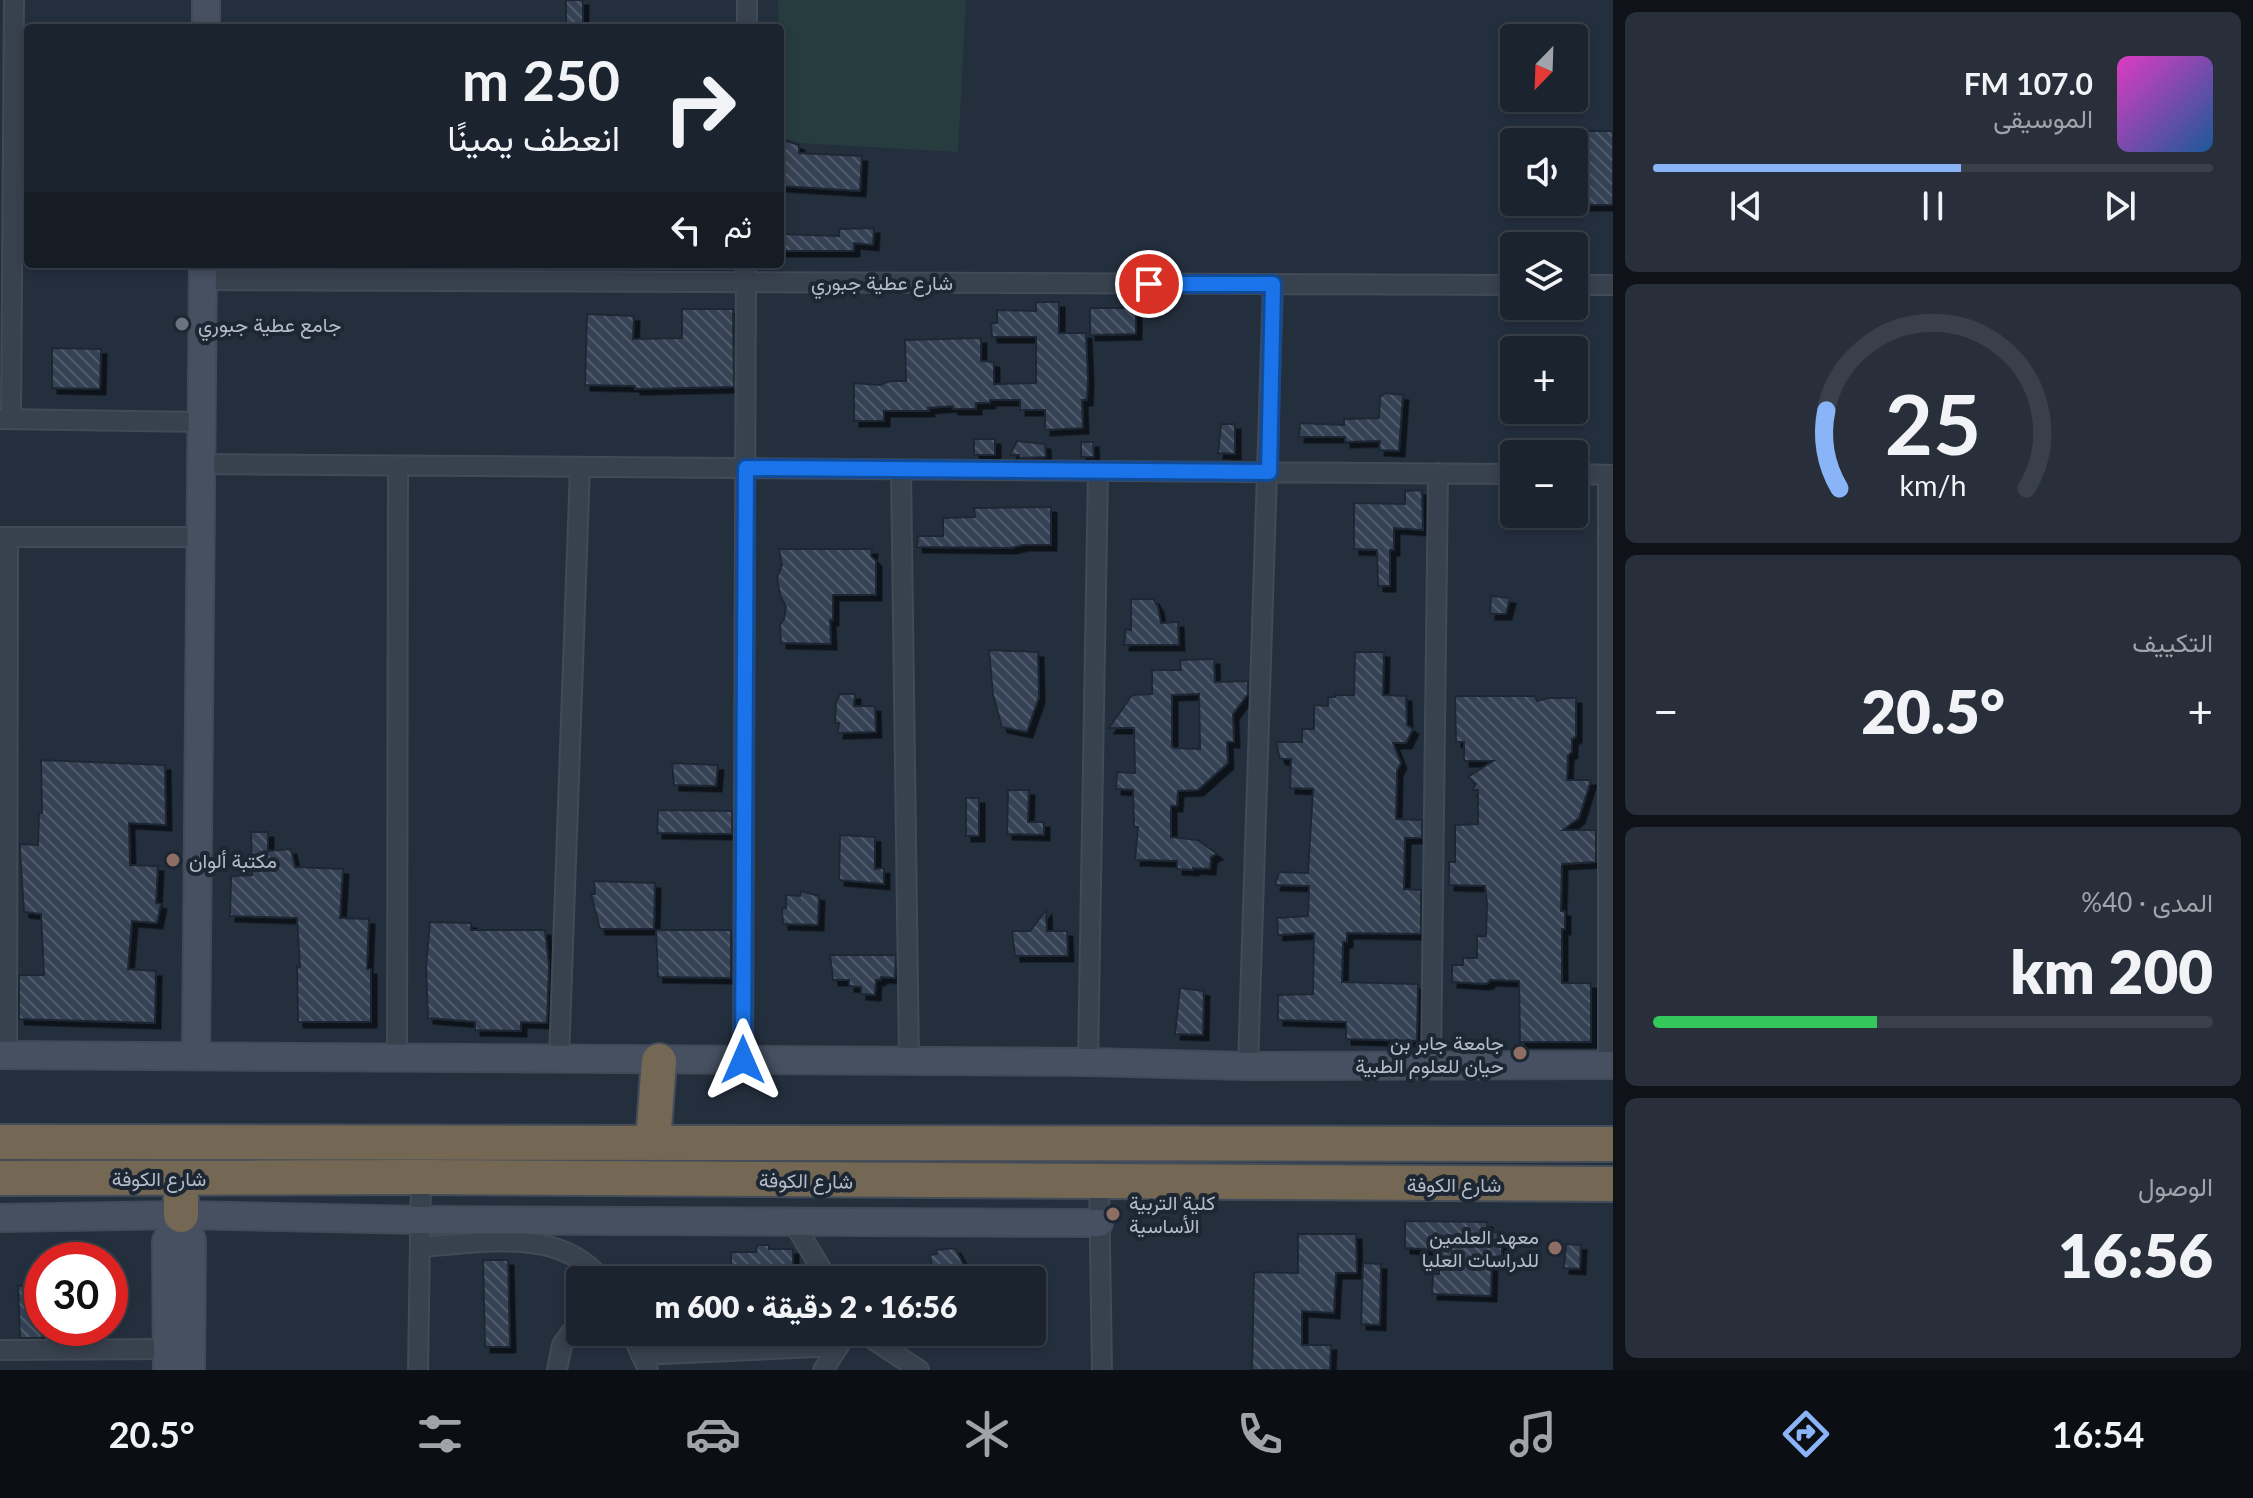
<!DOCTYPE html>
<html lang="ar">
<meta charset="utf-8">
<style>
body{margin:0;font-family:Lato,Vazirmatn,sans-serif;background:#282f3a;color:#f1f3f6;direction:rtl;height:100vh;display:flex;flex-direction:column;font-size:30px;white-space:nowrap}
*{box-sizing:border-box;margin:0}
p{font-size:26px;color:#a0a4aa}
.icon{flex:none;width:44px;height:44px;fill:none;stroke:currentColor;stroke-width:2;stroke-linecap:round;stroke-linejoin:round}
.map{position:relative;flex:1;overflow:hidden;direction:ltr}
.details{display:flex;flex-direction:column;gap:12px;padding:12px;background:#0f1319;width:640px}
.details>*{flex:none}
.hud{position:absolute;left:24px;top:24px;width:760px;height:244px;border-radius:8px;box-shadow:0 4px 12px #0003,0 0 0 2px #39404a;direction:rtl;background:#1b232e;color:#f1f3f6;overflow:hidden}
.needle{width:52px;rotate:203deg}
.fabs{position:absolute;left:1500px;top:24px;display:grid;gap:16px}
.fabs a{display:grid;place-items:center;width:88px;height:88px;border-radius:8px;background:#1b232e;box-shadow:0 4px 12px #0003,0 0 0 2px #39404a;font-size:40px}
.speed{position:absolute;left:24px;top:1242px;display:flex;gap:16px;font-size:40px;font-weight:700;text-align:center}
.speed>*{display:grid;place-content:center;width:104px;height:104px;border-radius:50%;background:#1b232e;box-shadow:0 4px 12px #0003,0 0 0 2px #39404a;line-height:1}
.speed .limit{border:12px solid #d22;background:#fff;color:#111}
.pin{position:absolute;display:grid;place-items:center;width:68px;height:68px;color:#fff;margin:-34px;border:4px solid #fff;border-radius:50%;box-shadow:0 2px 8px #0007}
.me{position:absolute;width:88px;margin:-44px;rotate:0deg;stroke-linejoin:round;filter:drop-shadow(0 0 6px #0008)}
.turn{display:flex;align-items:center;gap:28px;height:168px;padding:0 32px;font-size:36px}
.turn .icon{width:104px;height:104px;stroke-width:2.5}
.turn b{display:block;font-size:56px;line-height:68px}
.then{display:flex;align-items:center;height:76px;padding:0 32px;background:#0003;gap:16px;font-size:30px}
.big{font-size:60px;font-weight:800;line-height:1.1}
.details .card{flex:1;display:flex;flex-direction:column;justify-content:center;gap:12px;min-width:0;padding:0 28px;border-radius:12px;background:#282f3a}
.details .dial{align-items:center;gap:0}
.dial svg{height:208px;overflow:visible;fill:none;stroke:#39404a;stroke-width:7;stroke-linecap:round;text-anchor:middle}
.dial text{fill:#f1f3f6;stroke:none}
.song{display:flex;align-items:center;gap:24px}
.cover{width:96px;height:96px;border-radius:12px;background:linear-gradient(135deg,hsl(310 70% 55%),hsl(210 70% 35%))}
.played{height:8px;border-radius:4px;background:linear-gradient(90deg,#8ab4f8 55%,#39404a 55%)}
.keys{display:flex;justify-content:space-around;direction:ltr}
.heat{display:flex;justify-content:space-between;align-items:center;font-size:44px;direction:ltr}
.charge{height:12px;border-radius:6px;background:linear-gradient(90deg,#34c759 40%,#39404a 0)}
.trip{position:absolute;left:566px;top:1266px;width:480px;height:80px;border-radius:8px;background:#1b232e;box-shadow:0 4px 12px #0003,0 0 0 2px #39404a;font-weight:800;line-height:80px;text-align:center;direction:rtl}
.tabs{display:flex;height:128px;justify-content:space-around;align-items:center;background:#0b0e12;color:#a0a4aa}
.tabs .icon{width:56px;height:56px}
.tabs .current{color:#8ab4f8}
.tabs b{font-size:36px;color:#f1f3f6}
main{display:flex;flex:1;min-height:0}
.map>svg:first-child{display:block}
.green{fill:#263c3f}
.building{fill:url(#building-back-hatch);stroke:#1f2835;stroke-width:2;fill-rule:evenodd;filter:url(#shadow)}
.lines{fill:none;stroke-linecap:round;stroke-linejoin:round}
.street-casing{stroke:#414a57;stroke-width:22}
.secondary-casing{stroke:#414a57;stroke-width:30}
.highway-casing{stroke:#434c59;stroke-width:38}
.street{stroke:#38414e;stroke-width:18}
.secondary{stroke:#465061;stroke-width:26}
.highway{stroke:#746855;stroke-width:34}
.route-casing{stroke:#114b97;stroke-width:20}
.route{stroke:#1a73e8;stroke-width:14}
.worship-dot{fill:#6b7280;stroke:#1d2633;stroke-width:3}
.education-dot{fill:#8d6e63;stroke:#1d2633;stroke-width:3}
.labels{text-anchor:middle;dominant-baseline:central;stroke-width:8;stroke-linejoin:round;paint-order:stroke}
.street-label{font-size:20px;fill:#b4bcc9;stroke:#1d2633}
.poi-label{font-size:20px;fill:#b4bcc9;stroke:#1d2633;text-anchor:start}
</style>
<main>
<section class="details">
<div class="card">
<div class="song"><i class="cover"></i><div><b>107.0 FM</b><p>الموسيقى</p></div></div>
<div class="played"></div>
<div class="keys"><svg class="icon" aria-label="previous" viewBox="0 0 24 24"><path d="M18 5L8 12l10 7zM5 5v14"/></svg><svg class="icon" aria-label="pause" viewBox="0 0 24 24"><path d="M8 5v14M16 5v14"/></svg><svg class="icon" aria-label="next" viewBox="0 0 24 24"><path d="M6 5l10 7-10 7zM19 5v14"/></svg></div>
</div>
<div class="card dial"><svg viewBox="0 0 100 80">
<path d="M14 69A42 42 0 1 1 86 69"/>
<path d="M14 69A42 42 0 0 1 9 39" stroke="#8ab4f8"/>
<text x="50" y="56" font-size="32" font-weight="700">25</text>
<text x="50" y="72" font-size="11">km/h</text>
</svg></div>
<div class="card"><p>التكييف</p>
<div class="heat"><a>−</a><b class="big">20.5°</b><a>+</a></div>
</div>
<div class="card"><p>المدى · 40%</p><b class="big">200 km</b><div class="charge"></div></div>
<div class="card"><p>الوصول</p><b class="big">16:56</b></div>
</section>
<div class="map">
<svg width="1613" height="1370" viewBox="0 0 1613 1370">
<defs>
<pattern id="building-back-hatch" width="6" height="6" patternUnits="userSpaceOnUse" patternTransform="scale(2)"><rect width="6" height="6" fill="#364354"/><path d="M-1 5l2 2M0 0l6 6M5-1l2 2" fill="none" stroke="#515c6b"/></pattern>
<filter id="shadow"><feDropShadow dx="5.5" dy="5.5" stdDeviation="0" flood-color="#0009"/></filter>
</defs>
<rect width="100%" height="100%" fill="#242f3e"/>
<path class="green" d="M778,0H966L958,152L799,143L780,136Z"/>
<path class="building" d="M566,0H583V28H566Z
M1579,131H1613V205H1579Z
M780,139L799,145V153L862,156L860,191L781,186Z
M874,228L873,245L854,243V251H780V234L839,236V229Z
M1036,302H1059V333H1086L1088,379L1087,400H1082L1083,428L1045,430V410H1020V400H990V403H976V409H953V406L928,408L929,411H884V421H854V383L880,385L890,381H906L905,340L981,338V361L994,362V384L1036,383V337H992L991,323H997V310L1036,311Z
M1090,308H1136V334L1090,335Z
M682,309H733L734,387L635,389V386L585,385L587,314L634,316L633,339L682,338Z
M52,348L101,349L100,389L52,388Z
M1385,393L1403,395L1399,451L1379,450L1380,441L1345,442V437H1299L1300,423L1344,425V419L1379,418L1380,397Z
M1221,424H1235V454L1218,453Z
M974,439H995V455H974Z
M1017,441L1045,444L1046,457L1020,458L1019,455H1010Z
M1081,442H1093L1094,457H1081Z
M1422,490L1423,530L1394,528V550H1390V586H1378L1377,550L1354,549V503L1405,504V491Z
M1051,507V545H1023L1011,548L917,547L918,536H943V518L975,517L974,508Z
M779,549H872L871,556L876,561V595H833V620H830L831,644L781,643L780,625L784,619L786,607L780,595L777,578L782,565Z
M1491,596L1510,598L1506,614H1490Z
M1131,599H1153L1158,607L1161,623L1178,622L1179,645H1124L1126,629L1131,630Z
M989,650L1038,652L1039,697L1027,732L1002,727L993,695Z
M1355,652H1384L1383,695L1406,696L1407,725L1413,729L1406,743H1393L1401,763L1397,771L1396,819L1422,820V838H1405L1404,889L1421,890V934L1347,933V942H1343L1342,982L1418,984L1417,1041L1346,1039V1022L1278,1020V995L1313,994L1314,933L1278,935L1277,918L1308,916L1309,886L1275,885L1279,872L1308,873L1313,789L1290,788L1291,759H1280L1276,742H1302V729H1314V705L1328,706V697H1335V695H1354Z
M1214,659L1215,682L1248,681V694L1233,714L1234,742H1227L1228,763L1198,790L1178,791L1177,806H1171V837L1198,840L1217,854L1211,857L1210,869L1193,868V870L1177,869V861L1135,860L1138,827H1134L1133,790L1116,789L1117,772L1135,773L1134,728H1109L1132,695L1152,694V670H1181L1180,660ZM1199,694L1200,749L1174,748L1172,746V695Z
M840,694H855L854,706H875L876,732L838,733L839,723H835L836,702Z
M1455,696H1535L1537,701L1548,698H1576V737L1572,739V752L1568,755L1567,780H1591L1579,818L1563,830H1596V862L1562,864L1561,911H1565V929H1562V983H1591V1042H1520L1519,981L1490,980L1488,983L1484,984L1452,982V965H1463V958H1477V936H1486L1487,903L1485,886L1449,885V862H1455V825L1478,824V790H1472L1476,784L1468,777L1493,761H1464V742H1456Z
M41,760L165,765L166,825L129,823L130,865L158,866L156,903L161,904L157,923L132,921L128,969L156,971L155,1023L19,1019V975H44L41,914L24,912L20,852V844L38,845L39,813H42Z
M672,763L718,765L716,786L674,785Z
M1008,790H1029L1028,822H1044V835L1007,834Z
M966,798H979V836H966Z
M658,810L732,811V834L657,833Z
M251,832H268V851L291,849L295,867L343,869L340,918L369,919L367,969H371V1022H298L297,966L300,967L297,918L230,916L231,876L252,875Z
M840,835L875,837V869L884,868V884L839,880Z
M594,881L655,883L654,929H600L591,894H595Z
M801,891L819,896L818,925L783,924L782,909L786,908V895L800,896Z
M1046,910L1047,931H1067L1068,956H1015L1012,931H1030Z
M430,922L471,923V930H545L549,966L547,1023L521,1022V1031L475,1030V1022L428,1018L426,967Z
M656,930H731V978L658,977Z
M830,955H896L895,978L881,977L880,980H876L875,995L861,994V987L849,986V980H833Z
M1180,988L1204,991L1203,1035L1175,1034Z
M1405,1221L1487,1222L1488,1233L1502,1232V1256L1492,1257L1491,1296L1432,1294L1433,1274H1439V1250L1405,1248Z
M1298,1234H1356L1357,1273H1336L1334,1313L1302,1311V1345H1331L1330,1370H1252L1254,1272L1298,1273Z
M1566,1244L1581,1245L1580,1269L1564,1268Z
M757,1245H769V1249H793V1277L731,1280V1252H756Z
M955,1248L968,1273L960,1274V1280H934L930,1255L937,1254L936,1250Z
M483,1260H508L510,1347H485Z
M1363,1263L1381,1264L1380,1325L1361,1324Z
M42,1285V1338H20L18,1286Z"/>
<g class="lines">
<defs>
<path id="street" d="M747,28V0
M203,280L1514,285
M1574,285H1613
M0,419L202,422
M11,419L14,0
M201,464L1514,474
M901,470L909,1061
M1574,474L1613,475
M1608,475V1065
M0,537H200
M7,1055L8,537
M397,1058L398,466
M559,1058L580,467
M743,1060L746,264
M1088,1062L1098,471
M1431,1064L1438,473
M1248,1066L1273,284
M1099,1183L1102,1370
M793,1222L828,1280
M420,1247C479,1244 560,1225 602,1280
M631,1332L648,1370
M862,1332L919,1370
M0,1350L167,1349
M641,1355L839,1346
M418,1370L421,1177
M557,1370L562,1345L572,1331L580,1329
M823,1370L839,1346L845,1332"/>
<path id="secondary" d="M206,28V0
M0,1055L1088,1062L1248,1066L1613,1065
M196,1056L203,264
M181,1215L192,1240L191,1370
M0,1218L181,1215L421,1220L1099,1223
M167,1370L166,1241L181,1215"/>
<path id="highway" d="M653,1141L659,1061
M0,1142L1613,1144
M0,1178L421,1177L1613,1184
M181,1178V1215"/>
</defs>
<use href="#street" class="street-casing"/>
<use href="#secondary" class="secondary-casing"/>
<use href="#highway" class="highway-casing"/>
<use href="#street" class="street"/>
<use href="#secondary" class="secondary"/>
<use href="#highway" class="highway"/>
</g>
<g class="lines">
<defs>
<path id="route" d="M743,1060L746,468L1269,472L1273,284H1149"/>
</defs>
<use href="#route" class="route-casing"/>
<use href="#route" class="route"/>
</g>
<circle class="worship-dot" cx="182" cy="324" r="8"/>
<g class="education-dot">
<circle cx="173" cy="860" r="8"/>
<circle cx="1520" cy="1053" r="8"/>
<circle cx="1113" cy="1214" r="8"/>
<circle cx="1555" cy="1248" r="8"/>
</g>
<g class="labels">
<g class="street-label">
<text x="882" y="282">شارع عطية جبوري</text>
<text x="159" y="1178">شارع الكوفة</text>
<text transform="translate(806 1180) rotate(1)">شارع الكوفة</text>
<text x="1454" y="1184">شارع الكوفة</text>
</g>
<g class="poi-label">
<text x="198" y="324">جامع عطية جبوري</text>
<text x="189" y="860">مكتبة ألوان</text>
<text x="1504" y="1042" text-anchor="end">جامعة جابر بن<tspan x="1504" dy="23">حيان للعلوم الطبية</tspan></text>
<text x="1129" y="1202">كلية التربية<tspan x="1129" dy="23">الأساسية</tspan></text>
<text x="1539" y="1236" text-anchor="end">معهد العلمين<tspan x="1539" dy="23">للدراسات العليا</tspan></text>
</g>
</g>
</svg>
<div class="fabs">
<a><svg class="needle" viewBox="-14 -14 28 28"><path d="M0-13l5 13h-10z" fill="#e53935"/><path d="M0 13l5-13h-10z" fill="#a0a4aa"/></svg></a>
<a><svg class="icon" aria-label="sound" viewBox="0 0 24 24"><path d="M4 9h4l5-4v14l-5-4H4zM17 9q2 3 0 6"/></svg></a>
<a><svg class="icon" aria-label="layers" viewBox="0 0 24 24"><path d="M12 4l9 5-9 5-9-5zM3 14l9 5 9-5"/></svg></a>
<a>+</a>
<a>−</a>
</div>
<div class="speed"><div class="limit">30</div></div>
<div class="pin" style="left:1149px;top:284px;background:#d93025"><svg class="icon" aria-label="arrive" viewBox="0 0 24 24"><path d="M6 21V4h12l-3 4 3 4H6"/></svg></div>
<svg class="me" style="left:743px;top:1060px" viewBox="-20 -20 40 40"><path d="M0-17L14 15 0 8-14 15z" fill="#1a73e8" stroke="#fff" stroke-width="4"/></svg>
<div class="trip">16:56 · 2 دقيقة · 600 m</div>
<div class="hud">
<div class="turn"><svg class="icon" aria-label="right" viewBox="0 0 24 24"><path d="M7 20v-9h11M14 6l5 5-5 5"/></svg><div><b>250 m</b>انعطف يمينًا</div></div>
<div class="then">ثم<svg class="icon" aria-label="left" viewBox="0 0 24 24"><path d="M17 20v-9H6M10 6l-5 5 5 5"/></svg></div>
</div>
</div>
</main>
<nav class="tabs">
<b>16:54</b>
<svg class="icon current" aria-label="directions" viewBox="0 0 24 24"><path d="M12 3l9 9-9 9-9-9zM9 14v-3h6M13 9l2 2-2 2"/></svg>
<svg class="icon" aria-label="music" viewBox="0 0 24 24"><path d="M9 18V5l10-2v13"/><circle cx="6" cy="18" r="3"/><circle cx="16" cy="16" r="3"/></svg>
<svg class="icon" aria-label="phone" viewBox="0 0 24 24"><path d="M5 4h4l2 5-3 2q2 4 5 5l2-3 5 2v4C11 20 4 13 5 4z"/></svg>
<svg class="icon" aria-label="climate" viewBox="0 0 24 24"><path d="M12 3v18M4 7l16 10M4 17L20 7"/></svg>
<svg class="icon" aria-label="car" viewBox="0 0 24 24"><path d="M5 17H2v-5l4-1 3-4h7l3 4 3 1v5h-3M9 17h6M6 11h13"/><circle cx="7" cy="17" r="2"/><circle cx="17" cy="17" r="2"/></svg>
<svg class="icon" aria-label="filters" viewBox="0 0 24 24"><path d="M4 7h16M4 17h16"/><circle cx="9" cy="7" r="2"/><circle cx="15" cy="17" r="2"/></svg>
<b>20.5°</b>
</nav>
